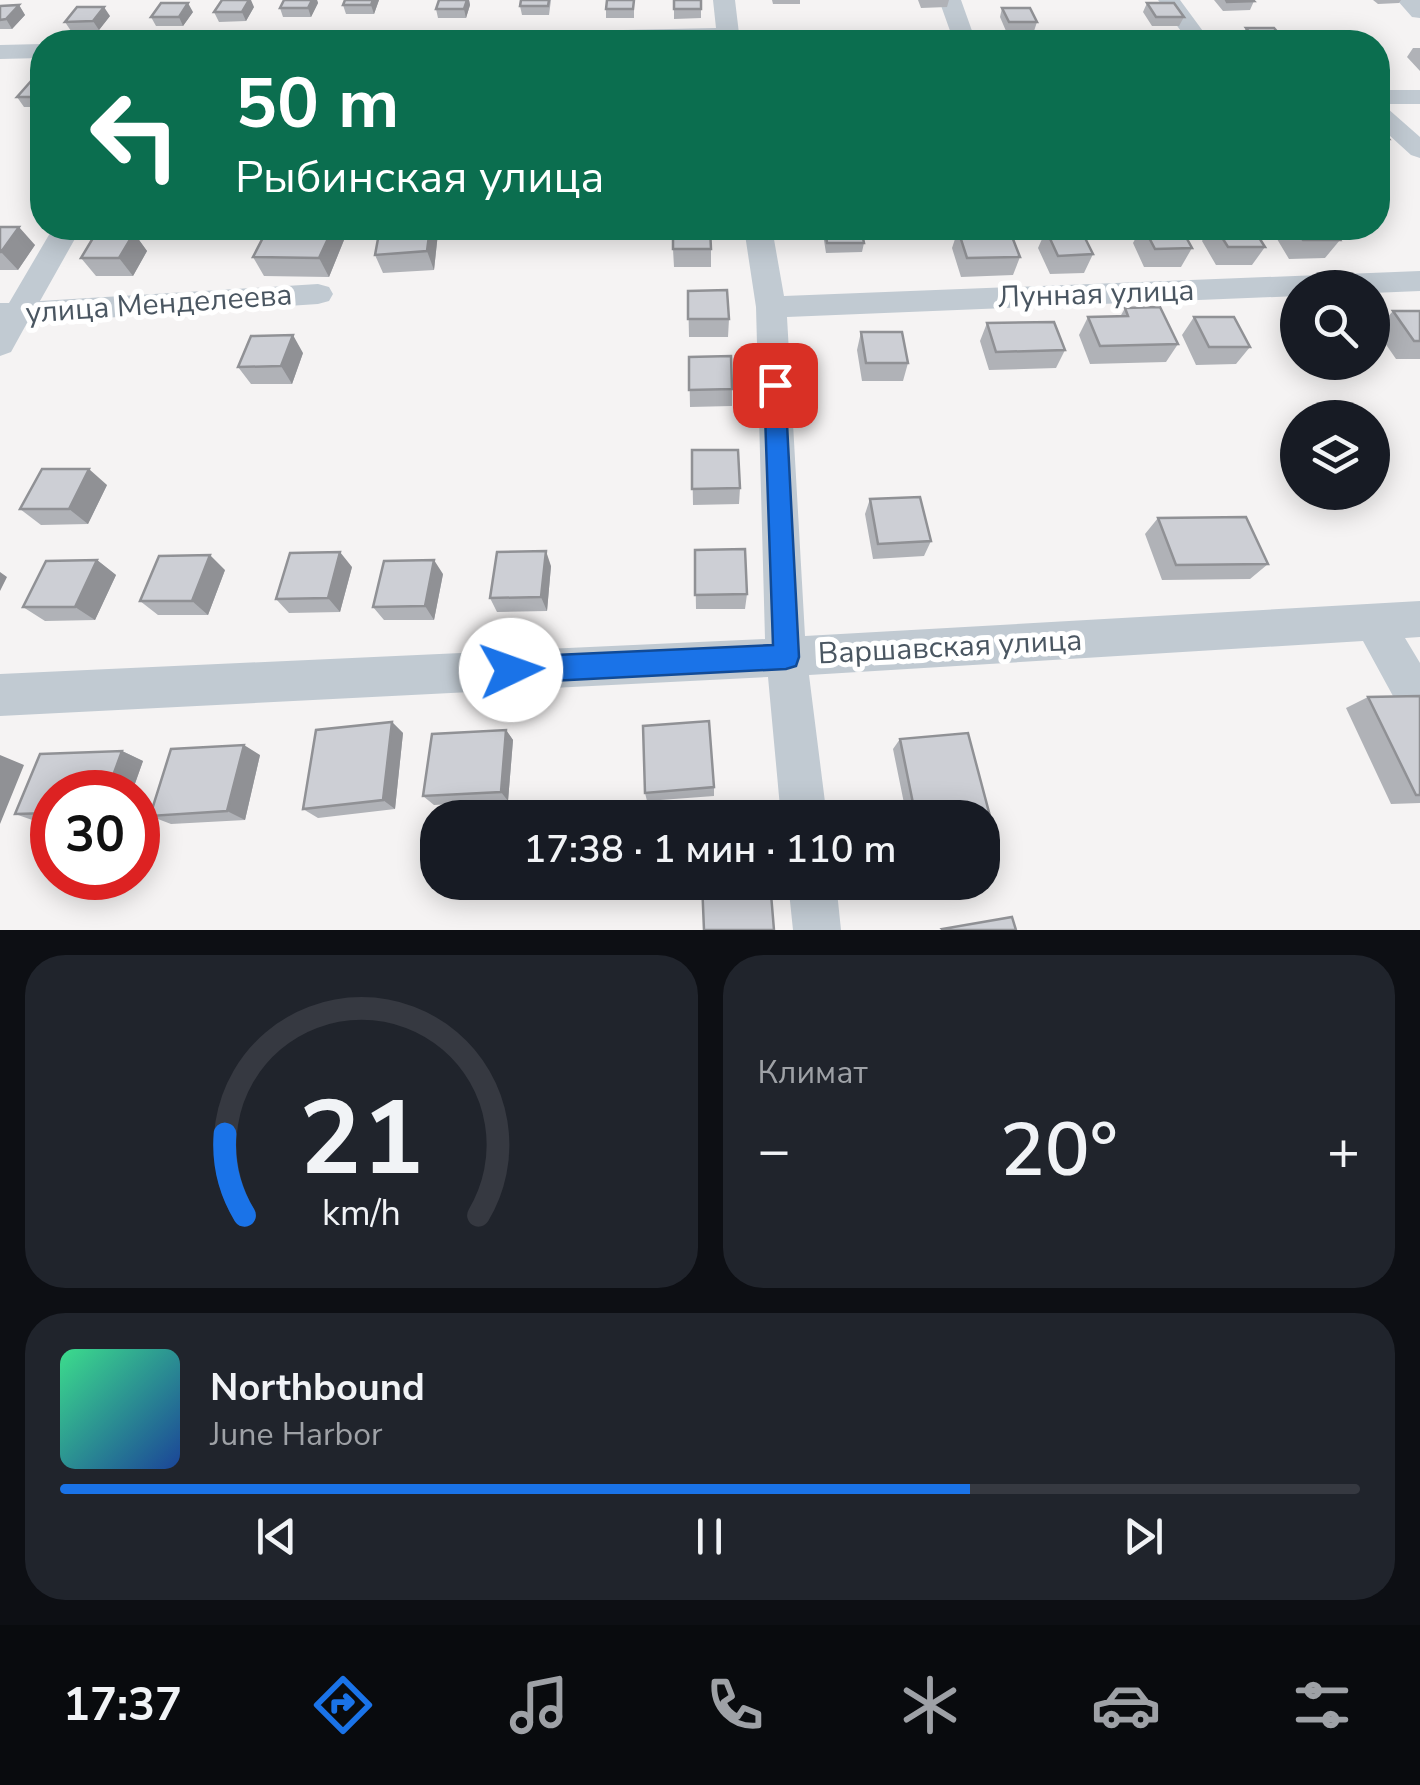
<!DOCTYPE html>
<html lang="ru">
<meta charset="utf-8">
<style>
body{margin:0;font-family:"Nunito Sans",sans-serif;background:#20242c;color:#f1f3f6;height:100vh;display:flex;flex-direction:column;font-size:38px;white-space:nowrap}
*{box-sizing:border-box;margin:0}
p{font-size:32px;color:#9ea1a6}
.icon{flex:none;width:55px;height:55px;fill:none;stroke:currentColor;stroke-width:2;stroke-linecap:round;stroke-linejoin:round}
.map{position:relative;height:930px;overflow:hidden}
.side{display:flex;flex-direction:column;gap:25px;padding:25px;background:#0d0f14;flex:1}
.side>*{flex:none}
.banner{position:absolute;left:30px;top:30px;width:1360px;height:210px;border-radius:40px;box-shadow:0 5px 25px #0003;background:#0b6e4f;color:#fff;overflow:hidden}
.tools{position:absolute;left:1280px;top:270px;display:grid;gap:20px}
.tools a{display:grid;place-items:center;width:110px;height:110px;border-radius:50%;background:#171b24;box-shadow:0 5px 25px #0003;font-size:50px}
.speed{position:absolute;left:30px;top:770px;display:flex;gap:20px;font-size:50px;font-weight:700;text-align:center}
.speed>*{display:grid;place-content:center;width:130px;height:130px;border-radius:50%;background:#171b24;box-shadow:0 5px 25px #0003;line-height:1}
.speed .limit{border:15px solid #d22;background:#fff;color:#111}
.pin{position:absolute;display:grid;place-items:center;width:85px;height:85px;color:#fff;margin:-42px;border-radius:20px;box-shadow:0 5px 15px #0006}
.me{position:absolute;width:110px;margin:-55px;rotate:87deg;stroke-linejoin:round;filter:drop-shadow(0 0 8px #0008)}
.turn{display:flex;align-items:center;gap:35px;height:210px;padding:0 40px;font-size:45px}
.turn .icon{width:130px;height:130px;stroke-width:2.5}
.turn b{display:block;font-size:70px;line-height:85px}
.big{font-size:75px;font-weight:600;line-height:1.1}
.side .tile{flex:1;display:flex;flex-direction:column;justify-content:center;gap:15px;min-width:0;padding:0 35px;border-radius:40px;background:#20242c}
.side .dial{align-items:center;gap:0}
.dial svg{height:260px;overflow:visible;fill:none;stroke:#363941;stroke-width:7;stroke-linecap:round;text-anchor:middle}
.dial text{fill:#f1f3f6;stroke:none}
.song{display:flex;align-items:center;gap:30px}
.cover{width:120px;height:120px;border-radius:15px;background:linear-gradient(135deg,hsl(150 70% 55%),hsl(220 70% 35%))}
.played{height:10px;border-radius:5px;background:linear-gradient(90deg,#1a73e8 70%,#363941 70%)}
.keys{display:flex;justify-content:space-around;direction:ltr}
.heat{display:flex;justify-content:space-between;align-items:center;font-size:55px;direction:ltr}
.side .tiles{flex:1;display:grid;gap:25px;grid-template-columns:1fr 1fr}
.tile:last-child{grid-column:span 2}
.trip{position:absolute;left:420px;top:800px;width:580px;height:100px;border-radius:40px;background:#171b24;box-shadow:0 5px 25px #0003;font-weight:600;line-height:100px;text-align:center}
.tabs{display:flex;height:160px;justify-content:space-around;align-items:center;background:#090b0e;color:#9ea1a6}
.tabs .icon{width:70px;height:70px}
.tabs .current{color:#1a73e8}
.tabs b{font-size:45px;color:#f1f3f6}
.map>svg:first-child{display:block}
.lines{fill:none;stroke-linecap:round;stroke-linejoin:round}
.minor{fill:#c1cad2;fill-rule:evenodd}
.wall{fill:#b0b2b7}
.shaded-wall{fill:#909195}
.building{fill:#cdcfd5;stroke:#909195;stroke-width:2.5}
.route{fill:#1a73e8;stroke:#114b97;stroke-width:2.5}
.labels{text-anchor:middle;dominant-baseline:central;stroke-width:10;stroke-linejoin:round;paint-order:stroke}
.street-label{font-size:30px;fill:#4a5661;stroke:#fff}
</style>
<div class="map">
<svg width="1420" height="930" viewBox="0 0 1420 930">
<rect width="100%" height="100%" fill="#f5f3f3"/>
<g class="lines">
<path class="minor" d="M713,0H735L740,42H376L387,35L716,28Z
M939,0H961L976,42H954Z
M1158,0H1180L1211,42H1189Z
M1397,0H1420V18L1412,17Z
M42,44V58L0,59V45Z
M1378,90H1420V104H1378Z
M1378,106L1387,108L1420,137V158L1411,155L1378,125Z
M53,228H81L40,301L318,284L329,287L333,294L329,301L318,304L27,323L11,352L0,356V303H9Z
M744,228H772L784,296L1420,271V291L1372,293V288H1298V296L787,317L805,636L1420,601V637L1405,638L1420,663V724L1405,718L1363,641L809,675L827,818H781L768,677L0,716V674L765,639L756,307Z
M788,882H836L841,930H793Z"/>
</g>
<path class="wall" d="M284,0H317L318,3L311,17H283L280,8Z
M345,0H379L374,14H346L343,5Z
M439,0H469L470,5L466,18H438L436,9Z
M521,0H551L549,15H522L520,6Z
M634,0V18H606V9Z
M674,0H701V18L674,19Z
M772,0H800V4H773Z
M918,0H949L947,7L921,8Z
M1214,0H1253L1254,1L1250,10L1223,11Z
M1373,0H1401L1399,3L1378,4Z
M1147,3L1184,17L1179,26H1152L1143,12Z
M19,5L25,15L12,29H0V6Z
M254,7L246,21L219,22L214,12Z
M1002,8L1037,22L1034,31H1006L1000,17Z
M193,12L183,26H156L151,17Z
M110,16L99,30L71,31L65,22Z
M1246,28L1286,42H1245L1241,37Z
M1413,48H1420V71L1407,57Z
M42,80V107H24L17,97Z
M1378,125L1389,139L1382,148H1378Z
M0,227L35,245L18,270H0Z
M822,228L864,243L862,252L826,253Z
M1141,228H1181L1192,248L1181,267H1144L1133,243Z
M1210,228H1253L1265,247L1252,265H1216L1202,241Z
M1279,228H1331L1340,240L1325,258L1289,259L1274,234Z
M958,230L1020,257L1013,275L961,277L952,248Z
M1046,230L1093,254L1084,273L1050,274L1038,248Z
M134,233L147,251L133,276H96L81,258Z
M438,233L434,270L383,273L375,255Z
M344,240L329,277L264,276L253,257Z
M673,249H711V267H674Z
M688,291L729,319L728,337H689Z
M1125,308L1178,344L1166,362L1090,364L1079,335L1088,317H1120Z
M1393,311H1420V359H1396L1376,330Z
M1194,317L1250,347L1236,364L1196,365L1182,335Z
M987,323L1065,350L1056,368L989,370L980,341Z
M861,332L908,363L903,381H862L857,350Z
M303,353L292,384H251L238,367Z
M689,357L732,389V406L690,407Z
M692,450L740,488L739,504L693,505Z
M107,485L88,524L41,525L20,509Z
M870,499L931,541L924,556L873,559L865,514Z
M1158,518L1268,564L1250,579L1162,580L1145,534Z
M695,550L747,594L745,609H696Z
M97,560L116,575L95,620L45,621L23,607Z
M551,566L547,611L497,612L490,598Z
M352,567L340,612L289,613L276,599Z
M225,570L208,615H158L140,601Z
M443,574L434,620H384L373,607Z
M1420,696V803L1391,804L1346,708L1368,697Z
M392,722L403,733L395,809L318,818L303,809Z
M506,730L513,740L508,801L434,805L423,796Z
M900,739L990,816L982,822V818H907L893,749Z
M122,751L143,761L132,792H52V822L41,823L15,814Z
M260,755L245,820L171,824L150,816Z
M714,787V796L647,801L645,793Z"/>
<path class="shaded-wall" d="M249,0H251L254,7L246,21L242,12Z
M312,0H317L318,3L311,17L308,8Z
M373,0H379L374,14L371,5Z
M467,0H469L470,5L466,18L464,9Z
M188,3L193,12L183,26L179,17Z
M19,5L25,15L12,29L6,19Z
M104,7L110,16L99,30L93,21Z
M19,227L35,245L18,270L1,252Z
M333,228H338L344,240L329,277L319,258Z
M430,228H436L438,233L434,270L427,251Z
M134,233L147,251L133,276L119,258Z
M293,335L303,353L292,384L281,366Z
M89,469L107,485L88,524L69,509Z
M546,551L551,566L547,611L541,597Z
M340,552L352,567L340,612L328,598Z
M210,555L225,570L208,615L192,601Z
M97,560L116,575L95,620L75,607Z
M434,560L443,574L434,620L425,606Z
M0,572L7,577L0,591Z
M392,722L403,733L395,809L383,800Z
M506,730L513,740L508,801L501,792Z
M244,745L260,755L245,820L227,811Z
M122,751L143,761L132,792H107Z
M0,755L24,765L0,824Z"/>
<path class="building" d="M222,0H249L242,12H214Z
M284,0H312L308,8H280Z
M345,0H373L371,5H343Z
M439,0H467L464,9H436Z
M521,0H549L548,6H520Z
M607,0H634L633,9H606Z
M674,0H701V9H674Z
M1226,0H1253L1254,1L1227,2Z
M161,3H188L179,17H151Z
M1147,3H1174L1184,17H1156Z
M19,5L6,19L0,20V6Z
M77,7H104L93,21L65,22Z
M1002,8H1030L1037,22H1009Z
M1246,28H1274L1286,42H1257Z
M1165,35H1193L1199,42H1170Z
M1045,36L1048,42H1019L1016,37Z
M32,80H42V97H17Z
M1378,125L1389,139H1378Z
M0,227H19L1,252H0Z
M268,228H333L319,258L253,257Z
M380,228H430L427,251L375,255Z
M673,228H710L711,249H673Z
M825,228H861L864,243H827Z
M1080,228L1093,254L1058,256L1046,230Z
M1144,228H1181L1192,248L1155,249Z
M1216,228H1253L1265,247H1228Z
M1294,228H1331L1340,240H1303Z
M1009,229L1020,257L967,258L958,230Z
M96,233H134L119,258H81Z
M727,290L729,319H688V291Z
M1160,307L1178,344L1100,346L1088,317L1128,316L1125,308Z
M1393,311H1420V341H1414Z
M1194,317H1234L1250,347H1209Z
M1054,322L1065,350L996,352L987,323Z
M861,332H902L908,363H866Z
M293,335L281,366L238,367L251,336Z
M731,356L732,389L689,390V357Z
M692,450H738L740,488L692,489Z
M42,469H89L69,509H20Z
M920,497L931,541L878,544L870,499Z
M1246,517L1268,564L1176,565L1158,518Z
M745,549L747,594L695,595V550Z
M546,551L541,597L490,598L497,552Z
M340,552L328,598L276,599L290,553Z
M210,555L192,601H140L159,556Z
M97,560L75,607H23L46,561Z
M434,560L425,606L373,607L384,561Z
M1420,696V795H1416L1368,697Z
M709,721L714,787L645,793L643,726Z
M392,722L383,800L303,809L316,730Z
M506,730L501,792L423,796L432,734Z
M968,733L990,816L916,818L900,739Z
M244,745L227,811L150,816L171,749Z
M122,751L107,792H52V813L15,814L40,754Z
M702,882H770L774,930H704Z
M1012,917L1016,930H943L942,929Z"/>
<path class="route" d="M775,377L785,385L799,657L796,666L786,669L511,683L502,679L498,670L502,661L511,657L773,645L764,385Z"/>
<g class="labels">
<g class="street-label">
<text transform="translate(1096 294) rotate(-2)">Лунная улица</text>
<text transform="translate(159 304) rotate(-4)">улица Менделеева</text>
<text transform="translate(950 647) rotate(-3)">Варшавская улица</text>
</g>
</g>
</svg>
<div class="tools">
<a><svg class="icon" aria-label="search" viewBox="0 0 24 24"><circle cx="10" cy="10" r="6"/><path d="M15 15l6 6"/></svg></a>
<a><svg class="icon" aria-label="layers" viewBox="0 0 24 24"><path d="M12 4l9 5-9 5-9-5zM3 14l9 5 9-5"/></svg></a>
</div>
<div class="speed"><div class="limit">30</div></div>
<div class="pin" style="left:775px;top:385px;background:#d93025"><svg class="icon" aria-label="arrive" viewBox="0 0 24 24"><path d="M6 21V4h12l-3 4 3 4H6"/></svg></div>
<svg class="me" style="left:511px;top:670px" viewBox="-20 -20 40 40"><circle r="19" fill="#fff"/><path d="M0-13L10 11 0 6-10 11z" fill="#1a73e8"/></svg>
<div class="trip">17:38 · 1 мин · 110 m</div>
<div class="banner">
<div class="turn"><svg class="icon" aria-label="left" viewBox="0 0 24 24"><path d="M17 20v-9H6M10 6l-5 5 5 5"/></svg><div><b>50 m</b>Рыбинская улица</div></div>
</div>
</div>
<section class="side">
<div class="tiles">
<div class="tile dial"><svg viewBox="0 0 100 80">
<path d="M14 69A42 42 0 1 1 86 69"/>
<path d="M14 69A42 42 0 0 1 8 44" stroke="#1a73e8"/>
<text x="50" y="56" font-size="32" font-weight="700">21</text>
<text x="50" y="72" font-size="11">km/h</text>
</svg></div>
<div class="tile"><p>Климат</p>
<div class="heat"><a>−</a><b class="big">20°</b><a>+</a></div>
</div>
<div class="tile">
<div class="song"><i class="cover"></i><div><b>Northbound</b><p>June Harbor</p></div></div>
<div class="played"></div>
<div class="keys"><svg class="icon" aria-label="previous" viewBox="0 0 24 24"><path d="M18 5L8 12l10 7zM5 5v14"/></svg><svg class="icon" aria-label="pause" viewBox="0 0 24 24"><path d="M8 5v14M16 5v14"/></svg><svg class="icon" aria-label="next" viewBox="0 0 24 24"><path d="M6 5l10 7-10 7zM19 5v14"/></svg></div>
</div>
</div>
</section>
<nav class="tabs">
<b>17:37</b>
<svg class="icon current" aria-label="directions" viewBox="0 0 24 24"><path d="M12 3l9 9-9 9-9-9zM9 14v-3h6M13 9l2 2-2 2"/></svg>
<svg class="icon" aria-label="music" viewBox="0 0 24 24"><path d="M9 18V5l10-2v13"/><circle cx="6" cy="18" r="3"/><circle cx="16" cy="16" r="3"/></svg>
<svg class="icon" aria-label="phone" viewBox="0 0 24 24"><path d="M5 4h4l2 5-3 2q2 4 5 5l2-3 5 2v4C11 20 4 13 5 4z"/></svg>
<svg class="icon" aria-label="climate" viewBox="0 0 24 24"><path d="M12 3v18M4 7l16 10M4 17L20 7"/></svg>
<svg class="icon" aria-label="car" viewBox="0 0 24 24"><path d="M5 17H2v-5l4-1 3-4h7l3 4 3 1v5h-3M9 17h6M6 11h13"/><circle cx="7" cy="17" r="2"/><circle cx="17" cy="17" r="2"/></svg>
<svg class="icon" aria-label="filters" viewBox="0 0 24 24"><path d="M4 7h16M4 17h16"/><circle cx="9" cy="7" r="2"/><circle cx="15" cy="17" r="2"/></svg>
</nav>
